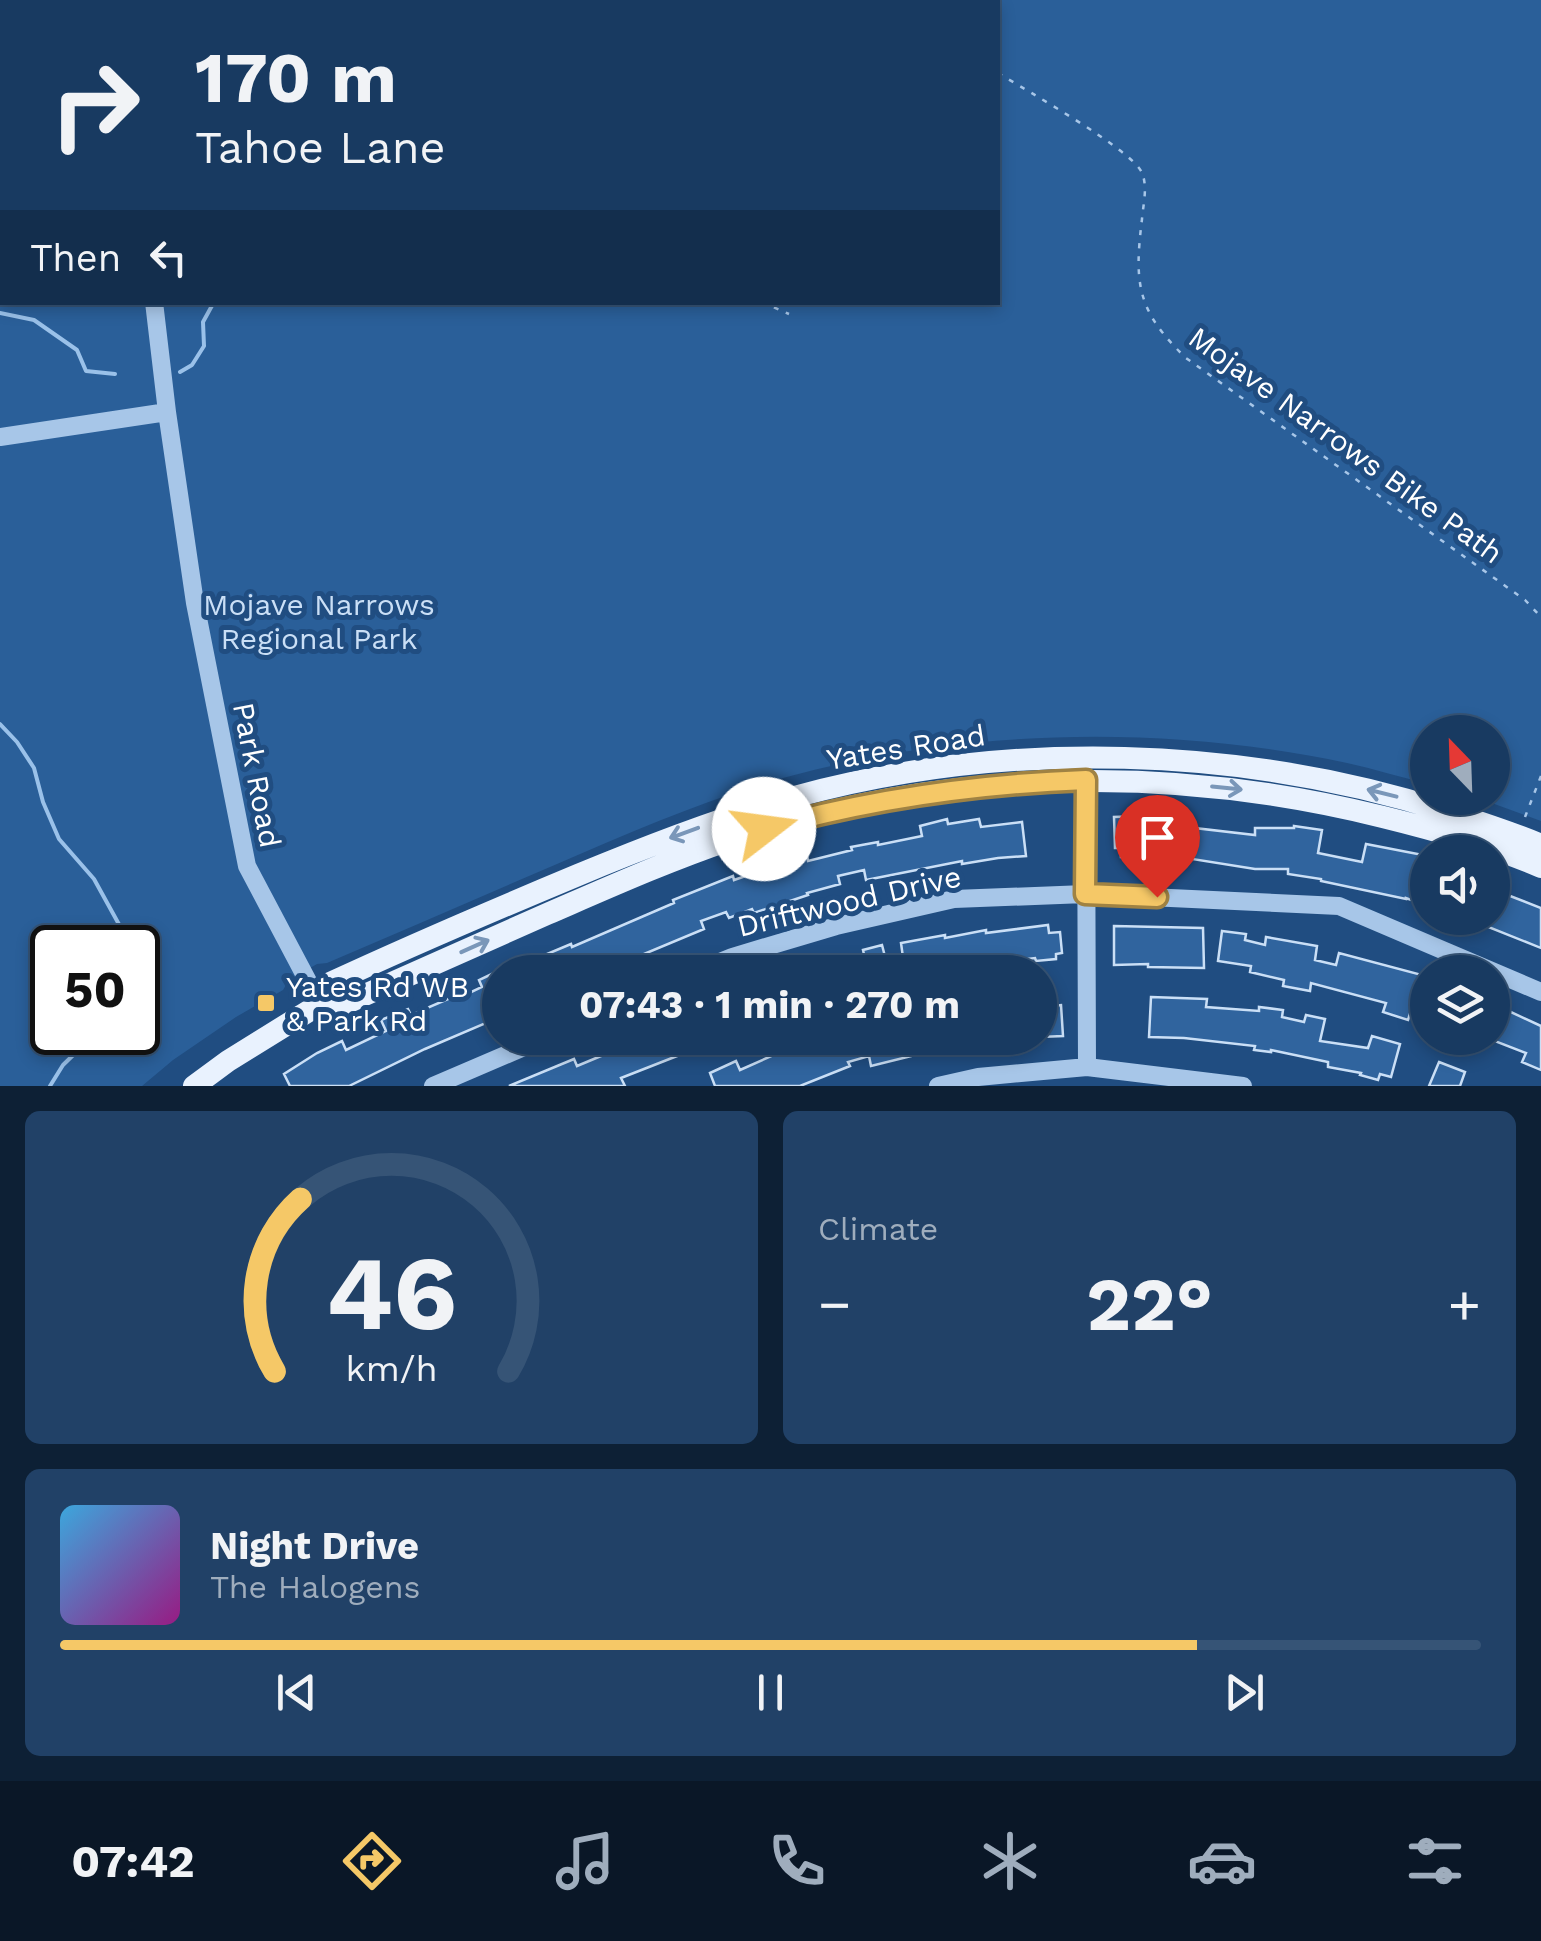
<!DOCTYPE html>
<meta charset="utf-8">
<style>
body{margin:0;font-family:"Work Sans",sans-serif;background:#214167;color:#f1f3f6;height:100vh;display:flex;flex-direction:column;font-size:38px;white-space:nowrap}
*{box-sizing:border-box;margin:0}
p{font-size:32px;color:#9fadbd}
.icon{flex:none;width:55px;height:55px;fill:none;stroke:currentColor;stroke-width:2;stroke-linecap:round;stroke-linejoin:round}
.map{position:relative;height:1086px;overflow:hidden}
.details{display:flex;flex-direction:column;gap:25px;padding:25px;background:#0d2035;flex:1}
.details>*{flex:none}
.guide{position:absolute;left:0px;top:0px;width:1000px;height:305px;box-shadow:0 5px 15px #0003,0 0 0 2px #365476;background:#183a61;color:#f1f3f6;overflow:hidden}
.needle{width:65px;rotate:337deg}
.tools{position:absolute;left:1410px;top:715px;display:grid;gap:20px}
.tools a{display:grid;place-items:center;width:100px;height:100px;border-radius:50%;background:#183a61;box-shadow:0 5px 15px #0003,0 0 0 2px #365476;font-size:50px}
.speed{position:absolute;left:30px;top:925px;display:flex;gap:20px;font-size:50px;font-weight:700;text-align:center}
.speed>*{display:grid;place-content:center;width:130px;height:130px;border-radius:50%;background:#183a61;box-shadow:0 5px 15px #0003,0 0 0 2px #365476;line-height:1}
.speed .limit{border:5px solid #111;border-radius:15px;background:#fff;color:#111}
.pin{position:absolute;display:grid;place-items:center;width:85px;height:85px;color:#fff;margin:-102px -42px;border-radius:50% 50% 50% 0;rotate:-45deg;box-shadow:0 0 10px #0007}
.pin .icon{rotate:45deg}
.me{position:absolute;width:110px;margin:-55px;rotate:75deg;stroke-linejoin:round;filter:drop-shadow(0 0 8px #0008)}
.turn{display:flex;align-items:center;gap:35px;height:210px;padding:0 30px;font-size:45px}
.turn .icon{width:130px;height:130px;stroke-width:2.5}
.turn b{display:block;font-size:70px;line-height:85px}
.then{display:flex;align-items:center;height:95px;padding:0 30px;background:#0003;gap:20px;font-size:38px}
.big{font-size:75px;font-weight:700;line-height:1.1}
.details .card{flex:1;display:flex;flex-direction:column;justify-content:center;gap:15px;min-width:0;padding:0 35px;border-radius:15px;background:#214167}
.details .dial{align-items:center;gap:0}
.dial svg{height:260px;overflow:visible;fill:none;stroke:#365476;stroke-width:7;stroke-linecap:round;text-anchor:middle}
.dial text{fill:#f1f3f6;stroke:none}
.song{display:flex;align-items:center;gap:30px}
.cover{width:120px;height:120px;border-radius:15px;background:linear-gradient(135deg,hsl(200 70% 55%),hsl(310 70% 35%))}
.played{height:10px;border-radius:5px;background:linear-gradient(90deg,#f5c867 80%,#365476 80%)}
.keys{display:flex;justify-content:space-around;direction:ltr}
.heat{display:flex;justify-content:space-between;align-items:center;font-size:55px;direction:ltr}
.details .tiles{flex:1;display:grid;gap:25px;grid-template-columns:1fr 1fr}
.card:last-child{grid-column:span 2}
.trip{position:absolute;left:482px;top:955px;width:575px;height:100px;border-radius:50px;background:#183a61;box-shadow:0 5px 15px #0003,0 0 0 2px #365476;font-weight:700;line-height:100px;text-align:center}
.tabs{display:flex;height:160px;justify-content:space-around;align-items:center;background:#0a1727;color:#9fadbd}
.tabs .icon{width:70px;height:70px}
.tabs .on{color:#f5c867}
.tabs b{font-size:45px;color:#f1f3f6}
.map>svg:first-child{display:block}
.green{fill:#2a5f99;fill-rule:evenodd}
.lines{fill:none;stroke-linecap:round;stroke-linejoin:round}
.stream{stroke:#9ac1e9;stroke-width:4}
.building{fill:#30649e;stroke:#cadff6;stroke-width:2.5}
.path{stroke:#a7c6e8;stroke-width:2.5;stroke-dasharray:5 8;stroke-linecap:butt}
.minor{stroke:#a7c6e8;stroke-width:18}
.major{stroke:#e9f2fe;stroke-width:22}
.oneway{stroke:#7a97b9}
.route-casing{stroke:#9f8243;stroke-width:25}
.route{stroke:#f5c867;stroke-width:18}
.poi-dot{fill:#f5c867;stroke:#204d81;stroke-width:4}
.labels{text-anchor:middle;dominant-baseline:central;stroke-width:10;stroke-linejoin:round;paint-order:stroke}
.street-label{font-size:30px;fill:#fff;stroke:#204d81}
.park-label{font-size:30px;fill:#cadff6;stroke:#204d81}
.poi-label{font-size:30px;fill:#fff;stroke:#204d81;text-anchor:start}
</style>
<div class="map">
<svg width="1541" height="1086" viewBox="0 0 1541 1086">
<rect width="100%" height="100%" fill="#204d81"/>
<path class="green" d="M0,0H1541V821L1478,798H1492V732H1428L1427,784C1401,777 1374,769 1347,763C1163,724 964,728 783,778C705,800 631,832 557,864C480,897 404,930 327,963L317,964L289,980L283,990L236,1017L173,1060L142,1086H0ZM2,2H998V302H2ZM52,948H138V1032H52Z"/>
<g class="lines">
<path class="stream" d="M554,2L555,0
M0,313L34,320L77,350L86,371L115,374
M180,372L192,365L204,346L203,322L214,302
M0,724L17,742L34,768L43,802L59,839L94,879L132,948
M138,967L141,981L138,1004
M50,1086L63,1065L97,1032"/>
</g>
<path class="building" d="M1141,816H1176L1177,856L1121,857V848H1115L1114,817Z
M947,819L948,824L979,819L981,827L1022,822L1026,856L998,858L962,864V861L866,880L864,870L838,876L840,884L807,893L808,895L754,913L752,909L729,918L726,912L701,921L704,929L601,972H591L588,967L575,972H504L571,944L572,947L674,903L673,900L733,876L734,880L780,864V862L807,855L808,861L852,850L851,847L878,842V845L922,836L920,826Z
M1294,826L1322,830L1318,853L1362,862L1366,844L1428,856V906L1406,898V899L1321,881V879L1288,874V869H1255L1192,859L1191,856L1194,828L1255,835V828H1294Z
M1492,889L1541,908V948L1466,918H1492Z
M1048,925L1049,933L1060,932L1062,953L1056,954V959L1036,961L1035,958L992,963V967L959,972H905L901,943L945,935V938L986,930V933Z
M1114,926L1203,928L1204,968L1148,967V964L1114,965Z
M1222,931L1246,934L1245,940L1265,945L1266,937L1317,946L1315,960L1336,965L1339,953L1422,975L1408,1020L1383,1012L1386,1003L1311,983L1310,991L1283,986L1284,980L1250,972L1251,966L1218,961Z
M882,945L889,972H868L863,950Z
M496,972L500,980V1017L425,1049L349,1086H290L284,1074L317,1053L342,1041L346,1050L386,1031L381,1020L408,1009L411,1015L462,993L463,996L482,987L479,980Z
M1151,997L1207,999L1206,1007L1259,1011V1007L1283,1010L1282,1017L1304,1022L1306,1015L1325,1019L1320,1041L1368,1048L1372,1036L1400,1044L1391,1077L1380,1074L1378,1080L1360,1075L1361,1073L1328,1067V1062L1271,1050V1052L1254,1050L1255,1046L1184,1038L1149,1037Z
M1061,1005L1063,1036L1040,1037V1007Z
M1500,1007L1541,1026V1070L1522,1062L1526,1053L1492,1040V1027Z
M622,1038H723L621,1078L625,1086H509L574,1059L577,1066L601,1056L597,1048Z
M799,1038H826L830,1048L853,1040V1038H968V1042L871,1066L869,1056L848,1062L850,1066L800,1086H715L710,1073L736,1061L740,1070L785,1050L783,1044Z
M1439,1062L1465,1072L1460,1086H1429Z"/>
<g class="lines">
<path class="path" d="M168,0L172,2
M915,0L916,2
M998,73C1024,89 1134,151 1142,173C1148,187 1143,205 1142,219C1134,284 1137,311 1186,358L1525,600L1541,617
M762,302L789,314
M1525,817L1541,776"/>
<path class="minor" d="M66,0L68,2
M0,45L2,44
M0,82L2,86
M0,183L2,188
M154,302L167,412L195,603L247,866L320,1004
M0,437L167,412
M1086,780L1087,1067
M695,972L732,957L836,926L954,899L1085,894L1339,906L1541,992
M433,1086L545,1038
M938,1086L978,1077L1087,1067L1243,1086"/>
<path class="major" d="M320,1004L328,984C410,946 494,910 578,875C650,845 722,817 798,796C1009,739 1241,746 1448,812C1479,822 1511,832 1541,845
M194,1086L228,1061L320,1004L340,1006C409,975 478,945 547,914C607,888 667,861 729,840C942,769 1166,763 1383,817C1436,830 1491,845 1541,867"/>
</g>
<defs><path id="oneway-shaft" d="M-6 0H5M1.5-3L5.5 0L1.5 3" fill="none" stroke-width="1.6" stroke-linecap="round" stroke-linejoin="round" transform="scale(2.5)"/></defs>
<g class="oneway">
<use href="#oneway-shaft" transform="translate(1227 788) rotate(6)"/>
<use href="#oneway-shaft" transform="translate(1382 793) rotate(-166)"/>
<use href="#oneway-shaft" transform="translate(684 833) rotate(160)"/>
<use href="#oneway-shaft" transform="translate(475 946) rotate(-24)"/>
</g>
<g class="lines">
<defs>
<path id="route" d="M764,829C870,799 976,784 1086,780L1085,894L1157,897"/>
</defs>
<use href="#route" class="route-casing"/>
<use href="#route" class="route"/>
</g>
<rect class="poi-dot" x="256" y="993" width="20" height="20" rx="5"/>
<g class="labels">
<g class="street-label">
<text transform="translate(1346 445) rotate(36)">Mojave Narrows Bike Path</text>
<text transform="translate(906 747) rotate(-9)">Yates Road</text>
<text transform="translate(257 775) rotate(79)">Park Road</text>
<text transform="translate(849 901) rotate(-13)">Driftwood Drive</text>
</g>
<g class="park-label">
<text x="319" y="604">Mojave Narrows<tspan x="319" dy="34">Regional Park</tspan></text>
</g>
<g class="poi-label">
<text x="286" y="986">Yates Rd WB<tspan x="286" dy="34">&amp; Park Rd</tspan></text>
</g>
</g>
</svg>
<div class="tools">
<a><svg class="needle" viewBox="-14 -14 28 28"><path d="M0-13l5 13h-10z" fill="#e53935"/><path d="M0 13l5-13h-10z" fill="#9fadbd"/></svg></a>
<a><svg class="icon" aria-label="sound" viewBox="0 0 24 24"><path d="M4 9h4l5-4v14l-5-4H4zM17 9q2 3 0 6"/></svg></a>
<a><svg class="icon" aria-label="layers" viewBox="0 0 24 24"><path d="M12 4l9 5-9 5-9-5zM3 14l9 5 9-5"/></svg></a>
</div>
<div class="speed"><div class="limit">50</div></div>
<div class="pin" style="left:1157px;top:897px;background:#d93025"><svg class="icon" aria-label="arrive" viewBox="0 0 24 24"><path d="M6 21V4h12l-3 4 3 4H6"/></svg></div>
<svg class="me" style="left:764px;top:829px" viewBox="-20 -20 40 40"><circle r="19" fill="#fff"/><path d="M0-13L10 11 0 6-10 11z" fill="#f5c867"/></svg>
<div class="trip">07:43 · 1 min · 270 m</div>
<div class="guide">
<div class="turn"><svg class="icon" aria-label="right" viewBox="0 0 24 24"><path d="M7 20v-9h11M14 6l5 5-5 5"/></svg><div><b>170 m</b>Tahoe Lane</div></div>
<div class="then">Then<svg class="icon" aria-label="left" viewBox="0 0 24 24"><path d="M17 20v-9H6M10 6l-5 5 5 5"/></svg></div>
</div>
</div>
<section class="details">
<div class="tiles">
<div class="card dial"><svg viewBox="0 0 100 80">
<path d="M14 69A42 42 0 1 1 86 69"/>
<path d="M14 69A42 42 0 0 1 22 16" stroke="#f5c867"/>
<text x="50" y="56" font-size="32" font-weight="700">46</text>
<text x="50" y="72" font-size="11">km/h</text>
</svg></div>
<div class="card"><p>Climate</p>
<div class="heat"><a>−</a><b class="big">22°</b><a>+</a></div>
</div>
<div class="card">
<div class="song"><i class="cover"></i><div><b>Night Drive</b><p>The Halogens</p></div></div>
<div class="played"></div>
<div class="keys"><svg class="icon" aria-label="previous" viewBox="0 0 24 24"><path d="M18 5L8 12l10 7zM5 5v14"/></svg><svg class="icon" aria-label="pause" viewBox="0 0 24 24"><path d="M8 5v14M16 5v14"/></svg><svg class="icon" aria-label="next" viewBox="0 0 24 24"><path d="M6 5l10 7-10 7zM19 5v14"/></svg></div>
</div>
</div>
</section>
<nav class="tabs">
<b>07:42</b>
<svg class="icon on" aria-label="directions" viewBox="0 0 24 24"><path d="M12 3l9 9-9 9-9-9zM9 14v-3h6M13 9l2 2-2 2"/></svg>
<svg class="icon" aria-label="music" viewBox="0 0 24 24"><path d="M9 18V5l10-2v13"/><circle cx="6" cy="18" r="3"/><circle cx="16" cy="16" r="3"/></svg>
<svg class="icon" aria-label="phone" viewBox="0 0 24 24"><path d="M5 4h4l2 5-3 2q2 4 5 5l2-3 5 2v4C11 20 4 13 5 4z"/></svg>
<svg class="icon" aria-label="climate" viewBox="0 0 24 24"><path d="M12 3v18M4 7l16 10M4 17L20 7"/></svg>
<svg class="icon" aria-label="car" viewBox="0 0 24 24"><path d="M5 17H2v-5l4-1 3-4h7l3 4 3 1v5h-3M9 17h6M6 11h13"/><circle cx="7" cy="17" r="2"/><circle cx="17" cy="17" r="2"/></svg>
<svg class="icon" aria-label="filters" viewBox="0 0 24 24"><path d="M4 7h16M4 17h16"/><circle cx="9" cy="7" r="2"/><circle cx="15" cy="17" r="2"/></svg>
</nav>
